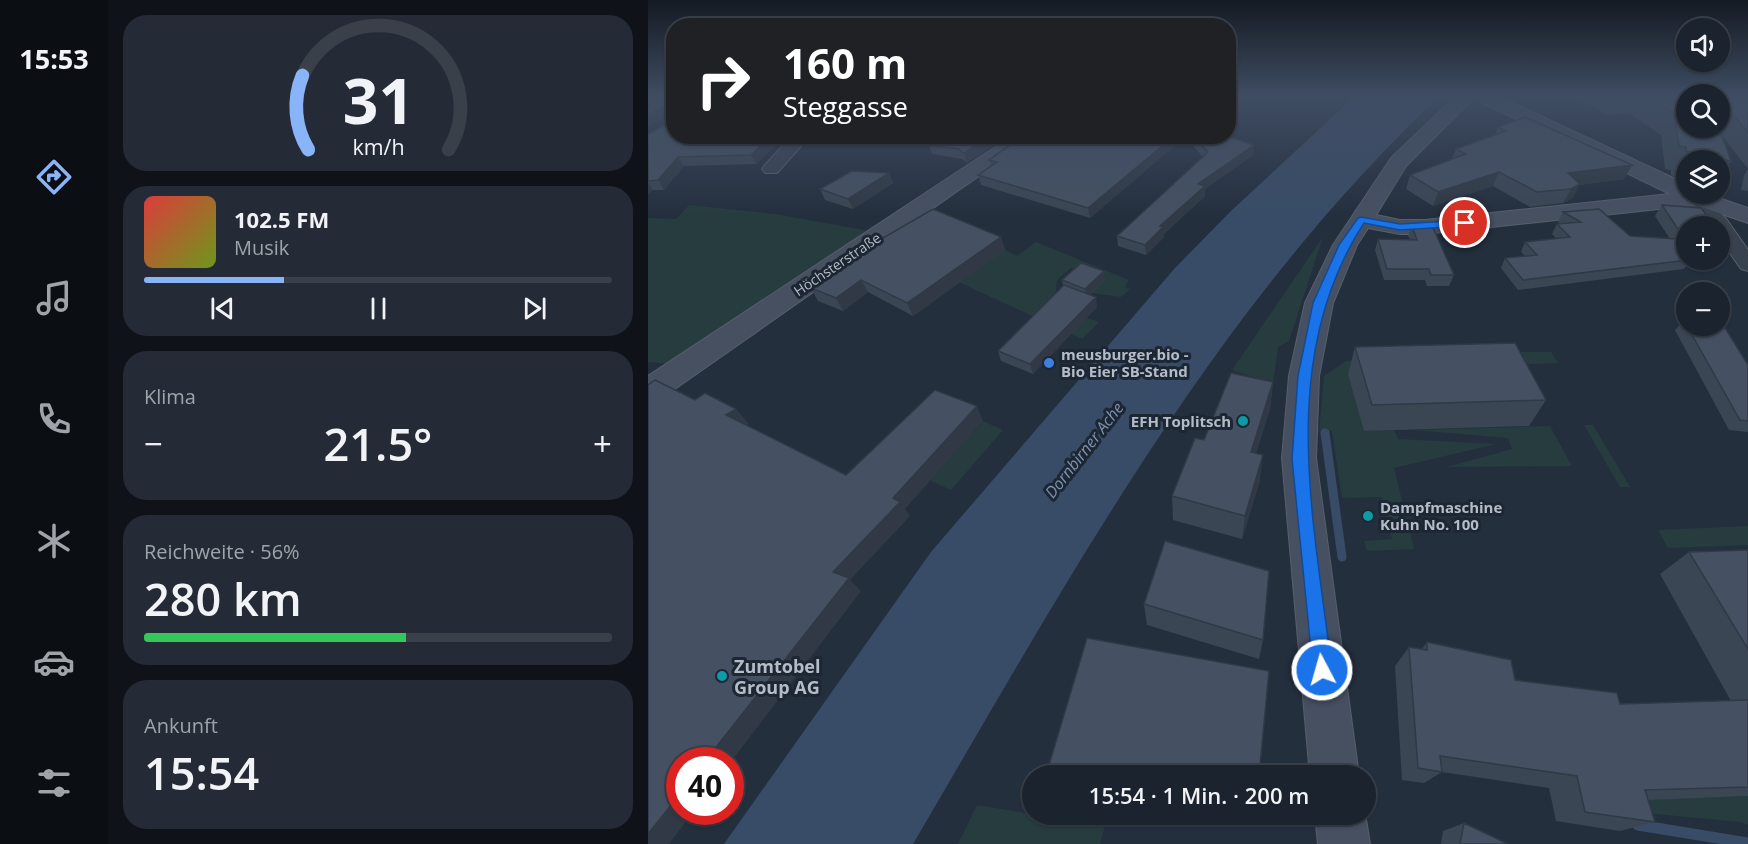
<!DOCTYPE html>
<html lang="de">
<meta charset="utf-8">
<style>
body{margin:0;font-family:"Open Sans",sans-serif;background:#242b36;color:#f1f3f6;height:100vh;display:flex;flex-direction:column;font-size:22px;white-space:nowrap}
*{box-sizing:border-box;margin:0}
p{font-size:20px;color:#a0a4aa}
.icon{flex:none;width:33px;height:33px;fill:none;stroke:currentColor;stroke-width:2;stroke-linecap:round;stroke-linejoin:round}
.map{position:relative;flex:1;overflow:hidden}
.details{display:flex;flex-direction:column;gap:15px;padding:15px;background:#0f1319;width:540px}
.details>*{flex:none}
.top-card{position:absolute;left:18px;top:18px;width:570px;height:126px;border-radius:24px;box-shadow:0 2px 4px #0004,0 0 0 2px #39404a;background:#202124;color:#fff;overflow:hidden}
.controls{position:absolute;left:1028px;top:18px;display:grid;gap:12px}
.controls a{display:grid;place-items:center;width:54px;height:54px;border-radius:50%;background:#1b232e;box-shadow:0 2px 4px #0004,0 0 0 2px #39404a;font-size:30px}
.speed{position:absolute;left:18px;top:747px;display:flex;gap:12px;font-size:30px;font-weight:700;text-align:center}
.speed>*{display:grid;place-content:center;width:78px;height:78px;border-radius:50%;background:#1b232e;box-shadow:0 2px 4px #0004,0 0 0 2px #39404a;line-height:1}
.speed .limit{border:9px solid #d22;background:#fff;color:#111}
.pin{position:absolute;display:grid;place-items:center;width:51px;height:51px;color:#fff;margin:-26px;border:3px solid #fff;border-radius:50%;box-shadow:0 2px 6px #0007}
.me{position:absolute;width:66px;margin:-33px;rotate:354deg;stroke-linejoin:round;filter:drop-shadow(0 0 4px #0008)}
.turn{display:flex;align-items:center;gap:21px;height:126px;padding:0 18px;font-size:27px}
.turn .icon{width:78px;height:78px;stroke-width:2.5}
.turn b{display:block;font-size:42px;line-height:51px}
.big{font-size:45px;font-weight:600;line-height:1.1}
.details .card{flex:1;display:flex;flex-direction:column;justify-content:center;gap:9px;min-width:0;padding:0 21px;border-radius:24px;background:#242b36}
.details .dial{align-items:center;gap:0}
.dial svg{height:156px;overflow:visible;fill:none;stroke:#39404a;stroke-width:7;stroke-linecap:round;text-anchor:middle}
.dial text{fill:#f1f3f6;stroke:none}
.song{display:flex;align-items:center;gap:18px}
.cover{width:72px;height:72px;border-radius:9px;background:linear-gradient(135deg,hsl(0 70% 55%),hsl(80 70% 35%))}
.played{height:6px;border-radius:3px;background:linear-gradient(90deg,#8ab4f8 30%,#39404a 30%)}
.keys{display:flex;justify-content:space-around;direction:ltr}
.heat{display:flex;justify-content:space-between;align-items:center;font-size:33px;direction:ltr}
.charge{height:9px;border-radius:4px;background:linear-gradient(90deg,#34c759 56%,#39404a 0)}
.trip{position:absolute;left:374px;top:765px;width:354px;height:60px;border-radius:30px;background:#1b232e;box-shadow:0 2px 4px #0004,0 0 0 2px #39404a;font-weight:600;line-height:60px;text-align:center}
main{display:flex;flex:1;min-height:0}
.tab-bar{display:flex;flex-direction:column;width:108px;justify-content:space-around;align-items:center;background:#0b0e12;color:#a0a4aa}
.tab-bar .icon{width:42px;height:42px}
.tab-bar .selected{color:#8ab4f8}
.tab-bar b{font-size:27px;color:#f1f3f6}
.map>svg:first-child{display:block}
.green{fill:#263c3f}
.water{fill:#394c67}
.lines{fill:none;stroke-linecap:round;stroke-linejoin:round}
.stream-far1{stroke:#394c67;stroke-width:9}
.stream{stroke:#394c67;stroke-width:11}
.street-casing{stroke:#565f6c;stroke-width:2}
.secondary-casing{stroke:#565f6c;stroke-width:2}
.street{fill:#38414e;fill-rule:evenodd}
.secondary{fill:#465061;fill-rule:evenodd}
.wall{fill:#3b4654}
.shaded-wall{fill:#303945}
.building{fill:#455162;stroke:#303945;stroke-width:1.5}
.route{fill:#1a73e8;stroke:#114b97;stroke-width:1.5}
.shop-dot{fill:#3f7fe0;stroke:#1d2633;stroke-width:2}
.culture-dot{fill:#0f9aa8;stroke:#1d2633;stroke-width:2}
.labels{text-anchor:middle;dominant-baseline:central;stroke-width:6;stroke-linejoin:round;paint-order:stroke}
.far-street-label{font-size:14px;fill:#b4bcc9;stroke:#1d2633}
.poi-label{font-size:15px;font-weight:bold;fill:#b4bcc9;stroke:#1d2633;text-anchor:start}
.water-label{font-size:16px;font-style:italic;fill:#7c92b1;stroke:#1d2633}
.near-poi-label{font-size:18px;font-weight:bold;fill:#b4bcc9;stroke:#1d2633;text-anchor:start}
</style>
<main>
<nav class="tab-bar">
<b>15:53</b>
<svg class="icon selected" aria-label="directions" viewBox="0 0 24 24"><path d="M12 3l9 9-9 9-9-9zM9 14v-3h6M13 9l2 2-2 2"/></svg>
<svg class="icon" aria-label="music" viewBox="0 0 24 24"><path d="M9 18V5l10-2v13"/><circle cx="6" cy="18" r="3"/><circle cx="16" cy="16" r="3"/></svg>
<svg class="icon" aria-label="phone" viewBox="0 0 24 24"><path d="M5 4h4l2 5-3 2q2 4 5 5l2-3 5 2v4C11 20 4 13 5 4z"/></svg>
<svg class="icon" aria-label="climate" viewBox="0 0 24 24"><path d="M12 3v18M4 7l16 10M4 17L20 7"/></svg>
<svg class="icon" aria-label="car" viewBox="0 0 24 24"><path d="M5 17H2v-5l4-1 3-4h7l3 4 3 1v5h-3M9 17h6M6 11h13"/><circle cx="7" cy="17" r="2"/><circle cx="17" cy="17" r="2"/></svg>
<svg class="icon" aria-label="filters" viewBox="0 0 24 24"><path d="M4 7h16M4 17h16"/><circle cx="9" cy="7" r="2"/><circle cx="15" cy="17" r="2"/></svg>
</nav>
<section class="details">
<div class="card dial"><svg viewBox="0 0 100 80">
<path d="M14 69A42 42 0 1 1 86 69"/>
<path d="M14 69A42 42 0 0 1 11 31" stroke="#8ab4f8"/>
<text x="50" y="56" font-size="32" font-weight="700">31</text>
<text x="50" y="72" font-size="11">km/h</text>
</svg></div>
<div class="card">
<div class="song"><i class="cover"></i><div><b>102.5 FM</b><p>Musik</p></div></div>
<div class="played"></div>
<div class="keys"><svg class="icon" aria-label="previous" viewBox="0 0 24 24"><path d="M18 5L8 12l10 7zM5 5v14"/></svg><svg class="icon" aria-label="pause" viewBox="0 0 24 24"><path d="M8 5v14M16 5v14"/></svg><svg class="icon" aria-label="next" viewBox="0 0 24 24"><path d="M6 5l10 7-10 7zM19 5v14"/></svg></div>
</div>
<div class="card"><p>Klima</p>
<div class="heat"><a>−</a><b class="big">21.5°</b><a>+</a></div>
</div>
<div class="card"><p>Reichweite · 56%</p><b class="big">280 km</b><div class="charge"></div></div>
<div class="card"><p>Ankunft</p><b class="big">15:54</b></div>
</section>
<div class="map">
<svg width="1100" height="844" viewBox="0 0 1100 844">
<rect width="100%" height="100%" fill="#242f3e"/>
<path class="green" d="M41,205L127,214L222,231L22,364L0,362V218L28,219Z
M675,237L641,341L630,347L625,384L584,370Z
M388,242L481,280L477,287L482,289L473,297L443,293L456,280L423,268L409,280L406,306L451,322L434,339L235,247L357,250L369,256Z
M772,352H903L910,363L853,365L716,431L746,430L750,439L848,444L746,468L766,549L719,551L716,541L744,539L734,497L694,498L684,431L671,432L676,376L698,361Z
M335,421L355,430L303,490L281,480Z
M936,425H945L982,487H972Z
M902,426L924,466L799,467L864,449L860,438L765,430Z
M1100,526V545L1020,548L1010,530Z
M1100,796V825L1092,822L966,810L963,801Z
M329,805L457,826L452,844H310Z"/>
<path class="water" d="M706,97H791C567,307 419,582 265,844H76L283,552L527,268L584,210Z"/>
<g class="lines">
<path class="stream-far1" d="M677,433L694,557"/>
<path class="stream" d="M990,825L1100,843"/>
<defs>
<path id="street" d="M144,136H162L129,173H117L114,169L117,165Z
M1042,194H1056L1079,220L1100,250V271L1093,269L1071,237V226H1064L1040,198Z"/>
<path id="secondary" d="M807,97H827L758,166L728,215L752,220H777L1022,194L831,101L828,97H852L1038,184V194H1059L1100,208V223L1048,205L777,234H752L720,228L709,245L685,303L671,376L668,458L711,776H662L634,458L641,376L657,303L685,245L743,158Z
M364,136H388L11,400L0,404V376Z
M717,813L722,844H670L667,814Z"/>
</defs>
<use href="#street" class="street-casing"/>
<use href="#secondary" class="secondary-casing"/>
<use href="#street" class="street"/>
<use href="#secondary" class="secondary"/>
</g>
<path class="wall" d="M0,97L137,136L108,164L36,166L16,190H5L0,194V134L22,122V114L0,126Z
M924,97H1038L1071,128V97H1100V191L1093,190L1096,175L1100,169L1072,133L1083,161L1071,178V160H1038V180L1032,179L1023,175V170L1017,169L1013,135L981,113L957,115L944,106L938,107Z
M850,127L984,165L976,179L931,185L925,198L915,203L882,207L845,186L785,206L758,189L762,175L804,159L808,149L847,135Z
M173,136H191L186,140Z
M294,136H359L319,163L314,159L284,154L281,145Z
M375,136H579L606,145L605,155L557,189V196L516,234V237L498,255L470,246L469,236L555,157L537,137L442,218L333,185L330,175L343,166L341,160Z
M241,173L245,183L205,209L177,200L172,189Z
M1014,205L1038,226V260H1043L1036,269L870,290L853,268L857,258L877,256L873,252L877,242L909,239L904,234L909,224H913L910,222L915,212L982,236L1022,239L1007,216Z
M764,226L806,275L801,286H779L777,280H736L727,250L730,239H762L760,236Z
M1071,231L1081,244L1073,255H1071Z
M353,237L357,250L265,316L220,292L195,311L170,301L163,288Z
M414,280H457L442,295L449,307L385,374L353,361L350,351L415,286Z
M1036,320H1038V326H1071L1100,365V432L1081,430L1027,330Z
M707,347L898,400L881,426L716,431L700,374Z
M625,382L622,409L608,453L612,480L594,539L525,520L524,496L556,440Z
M1100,550V796L1000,800L1007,822L972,831L908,821L901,788L794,772L776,783L754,780L747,666L761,647L774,649L779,642L867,680L972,704L1083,701L1012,574L1041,552Z
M496,604L615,640L611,659L499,625Z
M401,765L611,776H410Z
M589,814H605L603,818Z
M816,823L860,844H793L795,831Z"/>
<path class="shaded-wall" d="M19,104L25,112L0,126V115Z
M123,136H137L108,164L103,155Z
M342,136H359L319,163L316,153Z
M526,136H537V137L442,218L440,208Z
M606,145L605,155L557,189V196L516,234V237L498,255L497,245L512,226L550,184Z
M30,157L36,166L16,190L10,180Z
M984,165L976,179L931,185L925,198L915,203L923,189L920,173Z
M851,172L845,186L785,206L790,192Z
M241,173L245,183L205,209L200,199Z
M0,183L5,190L0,194Z
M353,237L357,250L265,316L259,303Z
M456,271L457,280L438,298L437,289Z
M213,280L220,292L195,311L188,298Z
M448,297L449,307L385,374L382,364Z
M625,382L622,409L600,477L603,452Z
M329,406L335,421L257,509L262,516L202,580L213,591L82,763V760H58L185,572L245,498Z
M88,409L101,424L92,430L78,415Z
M615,455L612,480L594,539L597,516Z
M32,794V812H45L21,844H0V834Z"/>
<path class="building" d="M0,97H26V136H123L103,155L30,157L10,180L0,181V134L22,122V104H19L0,115Z
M1002,97H1038V128H1071L1083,161L1048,155L1038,151V147L1031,146L1026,113Z
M1071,97H1100V133Z
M877,117L984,165L920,173L932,184L923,189L889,192L851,172L790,192L762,175L818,154L808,149L858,131L850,127Z
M294,136H342L316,153L311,149L281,145Z
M375,136H526L440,208L330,175L349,162L341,160Z
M545,136H579L606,145L550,184L557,186L512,226L515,227L497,245L469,236L560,152Z
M204,171L241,173L200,199L172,189Z
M1014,205L1053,208L1067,226H1038V241Z
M285,209L353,237L259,303L213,280L188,298L163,288L235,238Z
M951,209L982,236L1029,239L1038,252V260H1040L875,280L857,258L889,255L877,242L922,237L909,224L933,222L915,212Z
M784,225L806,275H783L781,269H739L730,239L769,240L764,226Z
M1071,231L1081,244L1071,243Z
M433,263L456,271L437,289L414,280Z
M416,285L448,297L382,364L350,351Z
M1071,323H1074L1100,365V421L1092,420L1039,326H1071Z
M867,343L898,400L724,405L707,347Z
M583,373L625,382L603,452L615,455L597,516L524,496L547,438L556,440Z
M7,380L47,400L57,393L88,409L78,415L198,475L287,390L329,406L245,498L252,502L185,572L201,578L58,760H32V794L0,834V385Z
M517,541L621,571L615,640L496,604Z
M1100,550V649L1041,552Z
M439,638L621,671L611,776H450L401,765Z
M779,642L863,660L867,680L969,693L972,704L1100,700V787L997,790L1007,822L937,812L929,776L792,756L794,772L770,768L761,647L779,650Z
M816,823L860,844H812Z"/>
<linearGradient id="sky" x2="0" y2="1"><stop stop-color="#141a22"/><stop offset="0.45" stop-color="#3f4d63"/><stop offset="1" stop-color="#3f4d63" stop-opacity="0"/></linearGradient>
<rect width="1100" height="215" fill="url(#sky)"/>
<path class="route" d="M713,217L752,224L817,220L822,223L817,226L752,230L716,223C628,358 666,520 684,670L681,676L674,679L668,676L665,670L644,459L650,376L665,303L691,245L710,218Z"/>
<circle class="shop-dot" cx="401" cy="363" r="6"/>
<g class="culture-dot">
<circle cx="595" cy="421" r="6"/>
<circle cx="720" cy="516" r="6"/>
<circle cx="74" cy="676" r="6"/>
</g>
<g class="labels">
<g class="far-street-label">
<text transform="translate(189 264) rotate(-34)">Höchsterstraße</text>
</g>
<g class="poi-label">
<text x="413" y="354">meusburger.bio -<tspan x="413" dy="17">Bio Eier SB-Stand</tspan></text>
<text x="583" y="421" text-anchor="end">EFH Toplitsch</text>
<text x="732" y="507">Dampfmaschine<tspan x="732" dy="17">Kuhn No. 100</tspan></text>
</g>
<g class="water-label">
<text transform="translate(436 450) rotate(-52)">Dornbirner Ache</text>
</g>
<g class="near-poi-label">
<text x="86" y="666">Zumtobel<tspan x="86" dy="21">Group AG</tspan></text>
</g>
</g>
</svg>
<div class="controls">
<a><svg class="icon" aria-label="sound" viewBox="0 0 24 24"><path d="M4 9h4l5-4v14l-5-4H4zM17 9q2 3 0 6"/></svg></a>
<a><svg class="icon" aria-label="search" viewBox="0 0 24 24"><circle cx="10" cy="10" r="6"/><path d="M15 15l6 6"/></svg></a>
<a><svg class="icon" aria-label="layers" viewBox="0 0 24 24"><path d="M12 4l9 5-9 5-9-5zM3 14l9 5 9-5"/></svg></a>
<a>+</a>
<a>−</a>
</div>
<div class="speed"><div class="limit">40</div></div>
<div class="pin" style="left:817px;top:223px;background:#d93025"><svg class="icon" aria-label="arrive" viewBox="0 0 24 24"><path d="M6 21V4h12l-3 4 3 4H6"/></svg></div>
<svg class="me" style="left:674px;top:670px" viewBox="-20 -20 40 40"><circle r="17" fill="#1a73e8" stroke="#fff" stroke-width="3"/><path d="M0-11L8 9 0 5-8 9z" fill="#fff"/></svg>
<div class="trip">15:54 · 1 Min. · 200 m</div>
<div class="top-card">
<div class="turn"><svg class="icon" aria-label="right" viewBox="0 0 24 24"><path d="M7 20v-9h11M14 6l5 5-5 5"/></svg><div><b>160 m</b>Steggasse</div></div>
</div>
</div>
</main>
